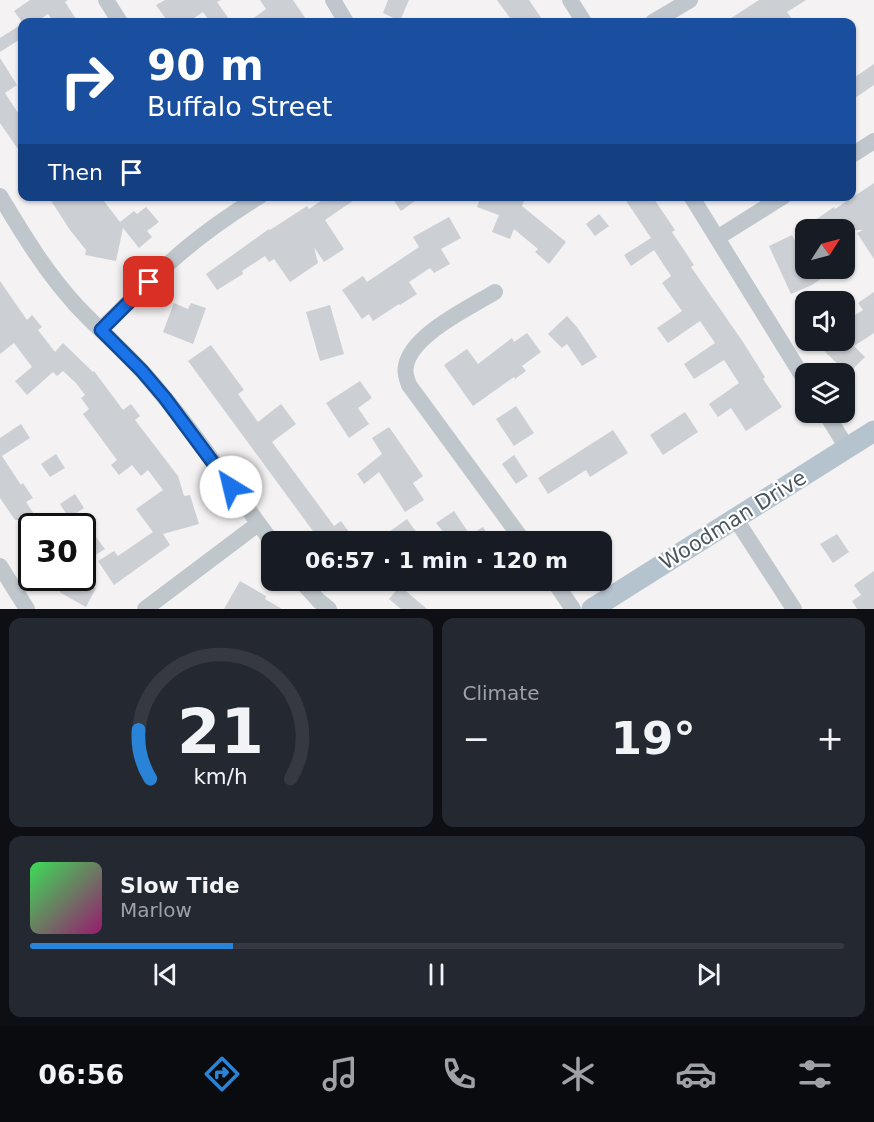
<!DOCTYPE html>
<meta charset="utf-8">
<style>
body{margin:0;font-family:"DejaVu Sans",sans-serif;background:#242831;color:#f1f3f6;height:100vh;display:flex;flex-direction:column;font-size:22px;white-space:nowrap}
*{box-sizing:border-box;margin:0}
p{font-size:20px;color:#9ea1a6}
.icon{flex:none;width:33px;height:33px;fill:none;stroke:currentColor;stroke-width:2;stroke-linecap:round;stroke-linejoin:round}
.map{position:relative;height:609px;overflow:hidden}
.drawer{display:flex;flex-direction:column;gap:9px;padding:9px;background:#0d0f14;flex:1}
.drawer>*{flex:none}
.guide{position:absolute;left:18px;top:18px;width:838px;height:183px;border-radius:12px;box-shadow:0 2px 4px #0004;background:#1a4fa0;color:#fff;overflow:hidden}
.needle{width:39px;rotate:54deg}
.buttons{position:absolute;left:795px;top:219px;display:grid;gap:12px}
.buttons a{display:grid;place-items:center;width:60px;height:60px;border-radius:12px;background:#171b24;box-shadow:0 2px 4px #0004;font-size:30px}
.speed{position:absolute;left:18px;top:513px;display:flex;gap:12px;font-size:30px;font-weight:700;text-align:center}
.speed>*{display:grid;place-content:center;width:78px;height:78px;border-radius:50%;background:#171b24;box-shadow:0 2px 4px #0004;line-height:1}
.speed .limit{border:3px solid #111;border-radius:9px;background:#fff;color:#111}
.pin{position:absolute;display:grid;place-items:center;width:51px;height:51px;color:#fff;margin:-26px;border-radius:12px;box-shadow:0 3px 9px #0006}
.me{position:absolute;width:66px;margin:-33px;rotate:324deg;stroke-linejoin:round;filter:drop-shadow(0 0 4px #0008)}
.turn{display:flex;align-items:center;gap:21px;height:126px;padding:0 30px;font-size:27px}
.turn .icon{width:78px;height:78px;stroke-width:2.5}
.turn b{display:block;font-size:42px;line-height:51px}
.then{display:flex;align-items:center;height:57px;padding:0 30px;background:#0003;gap:12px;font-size:22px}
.big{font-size:45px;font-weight:700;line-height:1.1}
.drawer .widget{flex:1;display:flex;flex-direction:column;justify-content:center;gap:9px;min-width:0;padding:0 21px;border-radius:12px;background:#242831}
.drawer .dial{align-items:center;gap:0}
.dial svg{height:156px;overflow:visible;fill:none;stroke:#363941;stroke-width:7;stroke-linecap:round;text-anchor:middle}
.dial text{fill:#f1f3f6;stroke:none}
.song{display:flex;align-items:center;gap:18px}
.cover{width:72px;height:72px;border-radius:9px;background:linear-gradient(135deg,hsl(130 70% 55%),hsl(320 70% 35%))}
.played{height:6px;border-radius:3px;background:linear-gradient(90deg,#2983d7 25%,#363941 25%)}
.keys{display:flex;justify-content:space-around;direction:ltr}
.heat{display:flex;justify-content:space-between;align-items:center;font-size:33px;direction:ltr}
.drawer .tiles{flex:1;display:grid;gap:9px;grid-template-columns:1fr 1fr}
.widget:last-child{grid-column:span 2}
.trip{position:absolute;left:261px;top:531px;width:351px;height:60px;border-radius:12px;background:#171b24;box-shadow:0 2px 4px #0004;font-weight:700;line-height:60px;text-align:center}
.menu{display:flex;height:96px;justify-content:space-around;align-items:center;background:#090b0e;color:#9ea1a6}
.menu .icon{width:42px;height:42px}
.menu .current{color:#2983d7}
.menu b{font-size:27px;color:#f1f3f6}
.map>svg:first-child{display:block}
.building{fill:#cccfd4}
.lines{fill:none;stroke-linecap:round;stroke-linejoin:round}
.minor{stroke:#bfc7cd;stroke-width:16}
.major{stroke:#b4c3ce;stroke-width:21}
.route-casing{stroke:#114b97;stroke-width:15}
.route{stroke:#1a73e8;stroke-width:10}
.labels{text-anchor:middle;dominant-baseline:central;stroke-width:4.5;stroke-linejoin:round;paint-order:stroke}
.street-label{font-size:21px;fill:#4b565e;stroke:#fff}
</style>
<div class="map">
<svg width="874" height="609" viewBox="0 0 874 609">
<rect width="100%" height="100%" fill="#f4f2f2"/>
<path class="building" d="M30,0H68L65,2L78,22H54L48,14L36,22H22L14,11Z
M165,0H221L217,2L231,22H210L203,12L188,22H168L156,5Z
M260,0H293L308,22H248L266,9Z
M388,0H409L400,21L383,13Z
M497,0H529L544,22H513Z
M759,0H806L787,12L794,22H725Z
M22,24V38L0,52V38Z
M0,58L17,85L5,93L22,119V155L0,123Z
M874,64V85L852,100V79Z
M874,183V259L857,233L863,230H854L851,224L842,230H801L834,207L835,209Z
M48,196H100L120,222L134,211L137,214L146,207L159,222L147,231L152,237L139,248L123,228L116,261L85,255L86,250L70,230Z
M328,196H360L325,220L344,249L324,262L314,247L318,263L290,282L274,259L269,262L265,256L242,271L243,274L217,290L206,274L269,229L270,230L307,206L309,209Z
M391,196H422L401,211Z
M481,196H526L522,206L566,242L549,264L535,252L538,249L514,229L510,239L492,232L499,215L477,207Z
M623,196H652L675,230L672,232L694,265L691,267L743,342L765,377L763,379L782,407L746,431L731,408L718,417L709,404L739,383L724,360L694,379L684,364L715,343L700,321L668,343L657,328L682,311L662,283L671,276L654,250L631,266L624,255L651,238Z
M599,214L609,226L595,236L586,224Z
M449,217L461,238L441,249L450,264L434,273L430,268L409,282L417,294L400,305L399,304L373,321L369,314L362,319L342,290L363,276L367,282L419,247L413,237Z
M792,235L806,264V268H837L812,285L791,294L769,246Z
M0,281L27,320L32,315L42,327L38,330L55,352L63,343L93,372L94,371L123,410L131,404L140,416L135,420L178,476L184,496L190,495L199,524L163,534L170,545L114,585L98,561L114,551L118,556L153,532L136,509L163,490L148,470L141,476L132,465L119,475L111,465L117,460L83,414L89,409L81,398L85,395L76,383L63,371L57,376L53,372L27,395L15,381L32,367L14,343L0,354Z
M874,292V333L854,346L865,357L848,374L813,340H844V322L863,310L858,303Z
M174,303L188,309L191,303L206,308L193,344L163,332Z
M330,305L344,354L320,361L306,312Z
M567,316L577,327L597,357L582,366L567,344L562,348L548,334Z
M527,333L541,352L522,366L526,371L515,379L514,377L473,406L444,365L467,349L478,364L512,338L514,342Z
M211,345L244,390L238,394L258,422L281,404L296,424L272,442L334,526L341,521L351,535L342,542H321L188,361Z
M360,381L372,398L358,408L369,424L349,438L326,403Z
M516,406L534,433L514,446L496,419Z
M685,412L698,432L663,455L650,435Z
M21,424L30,438L2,456L21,485L23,483L33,498L26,502L38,520H15L0,498V438Z
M389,427L423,476L413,483L424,500L405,512L379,472L364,484L357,474L382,454L372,438Z
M613,430L628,453L590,477L586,470L548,494L538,478Z
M56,454L65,468L50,477L41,464Z
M514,455L528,476L516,484L502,464Z
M75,494L84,508L69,518L60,504Z
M454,511L470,535L483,527L492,542H438L445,534L436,523Z
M407,519L419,536L412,542H396L389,532Z
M837,534L849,552L833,563L820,544Z
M96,537L105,549L89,559L82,549V547Z
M874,571V609H857L852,601L861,595L854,585Z
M50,578H76L96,588L86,607L61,593Z
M240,581L266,596L265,599L282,609H224Z
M400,586L427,609H401L389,599Z"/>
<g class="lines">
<path class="minor" d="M106,0L120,22
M333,0L346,22
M570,0L584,22
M653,22L690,0
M852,155L874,141
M0,196C23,234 45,271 75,304C96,327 121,348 142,371C189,424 230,485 272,542
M691,196L806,382
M717,238L784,196
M495,292C469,308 411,335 406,366C404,373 407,379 409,385L524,542
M101,329C122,309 142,288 164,268C193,240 226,217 260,196
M825,412L847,448
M735,518L794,609
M0,566L27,609
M300,580L319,601L329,609
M553,580L573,609
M145,609L258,524"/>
<path class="major" d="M592,609L874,431"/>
</g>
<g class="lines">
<defs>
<path id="route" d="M149,282L101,330L142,371L165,398L231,487"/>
</defs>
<use href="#route" class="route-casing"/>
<use href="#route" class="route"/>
</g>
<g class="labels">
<g class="street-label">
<text transform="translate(733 520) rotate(-32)">Woodman Drive</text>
</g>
</g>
</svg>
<div class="buttons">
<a><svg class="needle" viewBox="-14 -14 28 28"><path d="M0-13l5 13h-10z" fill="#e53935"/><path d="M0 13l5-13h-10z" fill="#9ea1a6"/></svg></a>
<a><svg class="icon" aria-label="sound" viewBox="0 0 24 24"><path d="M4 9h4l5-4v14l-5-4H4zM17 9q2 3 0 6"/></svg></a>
<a><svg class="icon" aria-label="layers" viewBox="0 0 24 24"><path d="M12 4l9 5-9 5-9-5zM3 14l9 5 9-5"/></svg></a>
</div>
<div class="speed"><div class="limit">30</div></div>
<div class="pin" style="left:149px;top:282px;background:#d93025"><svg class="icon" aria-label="arrive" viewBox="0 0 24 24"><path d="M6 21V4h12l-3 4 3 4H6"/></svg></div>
<svg class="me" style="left:231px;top:487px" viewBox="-20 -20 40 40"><circle r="19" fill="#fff"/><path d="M0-13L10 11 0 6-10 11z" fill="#1a73e8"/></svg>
<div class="trip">06:57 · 1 min · 120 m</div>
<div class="guide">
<div class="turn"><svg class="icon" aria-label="right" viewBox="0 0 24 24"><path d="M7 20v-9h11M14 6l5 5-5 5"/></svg><div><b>90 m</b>Buffalo Street</div></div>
<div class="then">Then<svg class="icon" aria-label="arrive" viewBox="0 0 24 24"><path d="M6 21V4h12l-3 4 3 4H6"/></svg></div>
</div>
</div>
<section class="drawer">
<div class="tiles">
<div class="widget dial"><svg viewBox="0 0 100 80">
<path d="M14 69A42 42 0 1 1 86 69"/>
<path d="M14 69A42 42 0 0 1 8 44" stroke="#2983d7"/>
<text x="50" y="56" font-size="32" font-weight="700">21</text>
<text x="50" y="72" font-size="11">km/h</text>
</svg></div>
<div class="widget"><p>Climate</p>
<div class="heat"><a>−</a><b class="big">19°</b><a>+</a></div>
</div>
<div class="widget">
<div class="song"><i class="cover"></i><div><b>Slow Tide</b><p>Marlow</p></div></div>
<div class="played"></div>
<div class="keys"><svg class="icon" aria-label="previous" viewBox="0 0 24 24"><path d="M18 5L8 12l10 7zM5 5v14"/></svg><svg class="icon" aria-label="pause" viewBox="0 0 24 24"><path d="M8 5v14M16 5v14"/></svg><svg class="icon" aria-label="next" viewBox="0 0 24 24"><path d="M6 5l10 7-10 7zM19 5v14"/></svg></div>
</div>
</div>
</section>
<nav class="menu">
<b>06:56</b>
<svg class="icon current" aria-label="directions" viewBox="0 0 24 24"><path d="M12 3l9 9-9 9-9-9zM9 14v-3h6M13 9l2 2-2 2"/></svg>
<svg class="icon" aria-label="music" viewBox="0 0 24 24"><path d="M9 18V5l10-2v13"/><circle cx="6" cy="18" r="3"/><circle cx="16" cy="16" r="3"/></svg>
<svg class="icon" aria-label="phone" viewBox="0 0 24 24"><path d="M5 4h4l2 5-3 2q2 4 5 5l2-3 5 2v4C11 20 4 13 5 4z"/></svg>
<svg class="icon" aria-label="climate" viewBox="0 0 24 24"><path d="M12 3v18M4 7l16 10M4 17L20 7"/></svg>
<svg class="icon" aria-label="car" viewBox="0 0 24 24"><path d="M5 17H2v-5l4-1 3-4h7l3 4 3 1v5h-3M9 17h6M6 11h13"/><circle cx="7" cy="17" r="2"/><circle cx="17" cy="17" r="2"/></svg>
<svg class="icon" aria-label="filters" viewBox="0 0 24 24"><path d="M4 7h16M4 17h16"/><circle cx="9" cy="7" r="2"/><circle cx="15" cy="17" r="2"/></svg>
</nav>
